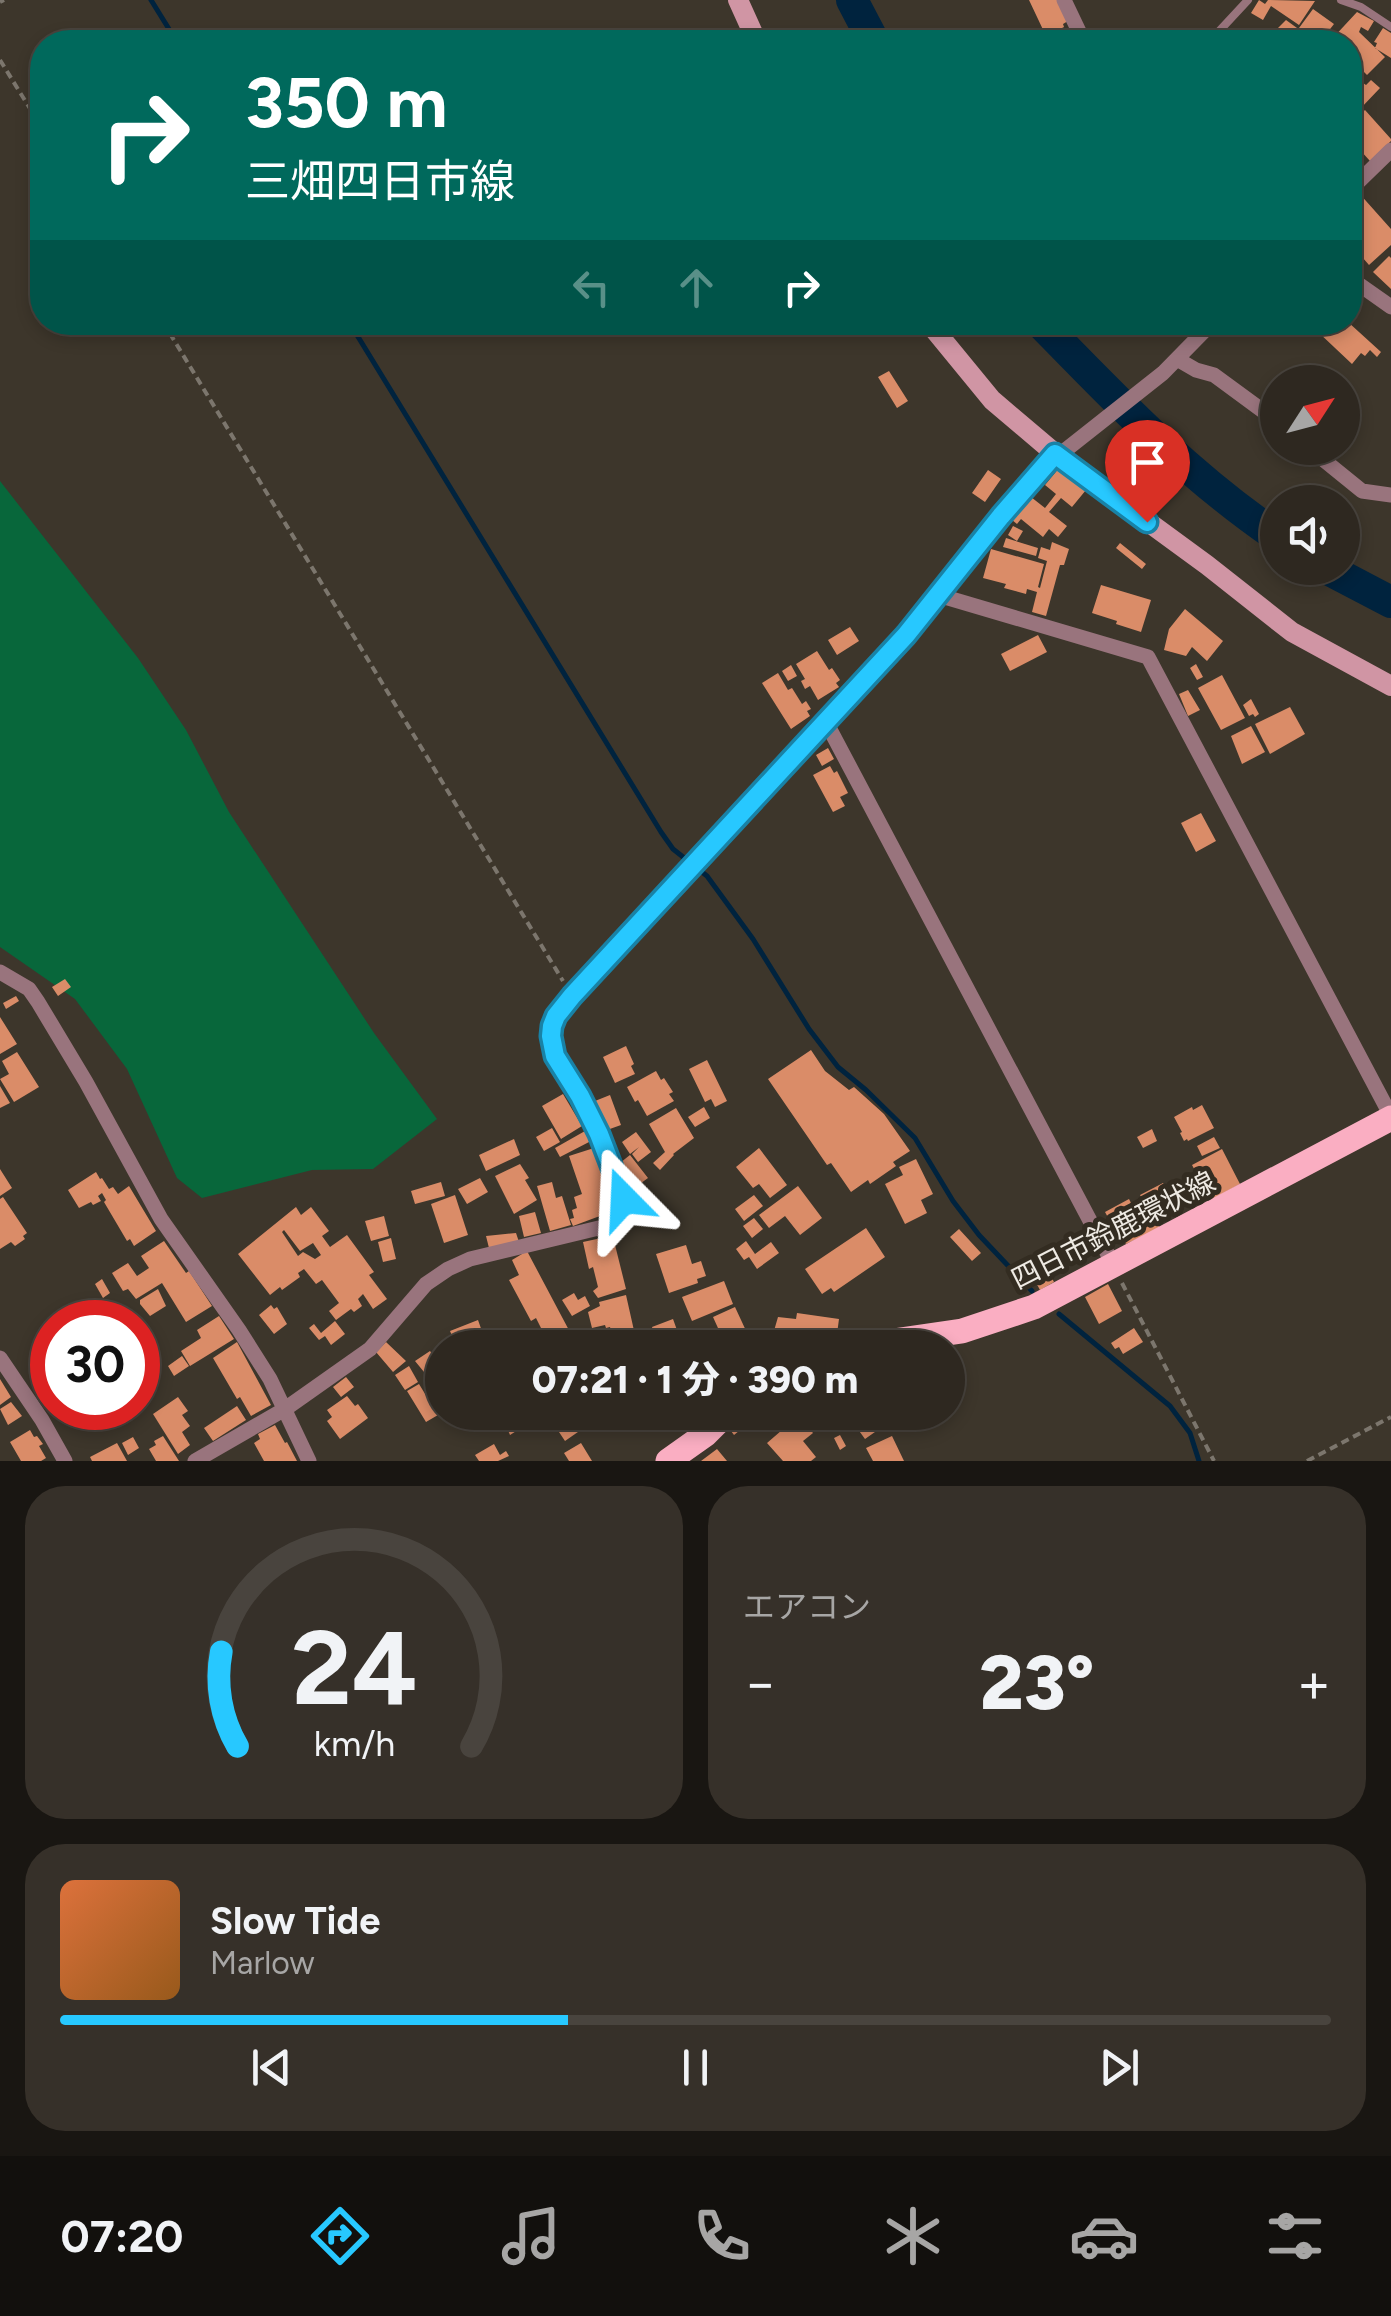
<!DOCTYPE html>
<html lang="ja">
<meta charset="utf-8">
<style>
body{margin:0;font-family:Figtree,"Noto Sans JP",sans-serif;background:#363029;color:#f1f3f6;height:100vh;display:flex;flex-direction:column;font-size:38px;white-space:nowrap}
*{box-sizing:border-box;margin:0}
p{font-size:32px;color:#a7a6a5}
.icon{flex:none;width:55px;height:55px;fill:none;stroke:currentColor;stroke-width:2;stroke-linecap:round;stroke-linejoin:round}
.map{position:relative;height:1461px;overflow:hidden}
.details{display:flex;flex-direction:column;gap:25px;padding:25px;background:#191612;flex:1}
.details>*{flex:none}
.hud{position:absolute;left:30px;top:30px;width:1332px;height:305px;border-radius:40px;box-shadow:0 5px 15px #0003,0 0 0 2px #49443e;background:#00695c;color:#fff;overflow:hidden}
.needle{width:65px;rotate:54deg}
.fabs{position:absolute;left:1260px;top:365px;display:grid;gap:20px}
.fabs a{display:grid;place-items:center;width:100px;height:100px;border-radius:50%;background:#2e2820;box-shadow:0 5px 15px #0003,0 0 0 2px #49443e;font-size:50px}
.speed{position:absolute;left:30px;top:1300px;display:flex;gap:20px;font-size:50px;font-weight:700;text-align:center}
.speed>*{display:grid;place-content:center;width:130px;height:130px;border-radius:50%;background:#2e2820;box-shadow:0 5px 15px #0003,0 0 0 2px #49443e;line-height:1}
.speed .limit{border:15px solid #d22;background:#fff;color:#111}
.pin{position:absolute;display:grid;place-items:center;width:85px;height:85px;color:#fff;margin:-102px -42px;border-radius:50% 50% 50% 0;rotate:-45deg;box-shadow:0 0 10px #0007}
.pin .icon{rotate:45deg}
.me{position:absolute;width:110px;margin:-55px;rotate:339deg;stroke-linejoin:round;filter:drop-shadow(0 0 8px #0008)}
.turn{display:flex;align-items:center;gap:35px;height:210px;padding:0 50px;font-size:45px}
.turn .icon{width:130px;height:130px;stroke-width:2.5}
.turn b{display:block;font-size:70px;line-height:85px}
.lanes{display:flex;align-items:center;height:95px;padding:0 50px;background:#0003;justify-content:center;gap:50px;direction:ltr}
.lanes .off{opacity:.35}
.big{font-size:75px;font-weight:800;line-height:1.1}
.details .widget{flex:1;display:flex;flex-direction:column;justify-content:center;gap:15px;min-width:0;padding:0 35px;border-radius:40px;background:#363029}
.details .dial{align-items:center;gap:0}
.dial svg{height:260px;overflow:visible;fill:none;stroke:#49443e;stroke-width:7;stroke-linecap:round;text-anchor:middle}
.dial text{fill:#f1f3f6;stroke:none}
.song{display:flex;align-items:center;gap:30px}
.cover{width:120px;height:120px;border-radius:15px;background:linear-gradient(135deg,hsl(20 70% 55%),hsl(30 70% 35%))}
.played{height:10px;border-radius:5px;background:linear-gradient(90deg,#27c8ff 40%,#49443e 40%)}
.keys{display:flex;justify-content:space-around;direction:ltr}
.heat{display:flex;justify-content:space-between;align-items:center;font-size:55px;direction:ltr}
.details .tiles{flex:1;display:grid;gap:25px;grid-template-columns:1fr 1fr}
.widget:last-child{grid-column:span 2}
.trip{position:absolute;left:425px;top:1330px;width:540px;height:100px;border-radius:50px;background:#2e2820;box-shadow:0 5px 15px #0003,0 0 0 2px #49443e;font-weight:800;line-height:100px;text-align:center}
.tabs{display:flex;height:160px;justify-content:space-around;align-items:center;background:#12100d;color:#a7a6a5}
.tabs .icon{width:70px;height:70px}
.tabs .selected{color:#27c8ff}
.tabs b{font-size:45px;color:#f1f3f6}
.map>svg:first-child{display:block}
.green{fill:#08673b}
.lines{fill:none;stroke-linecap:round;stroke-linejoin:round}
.stream{stroke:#00233e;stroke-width:5}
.river{stroke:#00233e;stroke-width:32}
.building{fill:#da8c68;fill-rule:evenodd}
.path{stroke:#7c766d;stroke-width:4;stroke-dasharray:8 5;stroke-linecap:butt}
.service{stroke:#99747d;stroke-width:8}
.minor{stroke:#99747d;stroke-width:15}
.secondary{stroke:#d095a4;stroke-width:20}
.primary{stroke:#faaec2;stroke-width:25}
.route-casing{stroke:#1982a6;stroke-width:25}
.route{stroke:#27c8ff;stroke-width:18}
.labels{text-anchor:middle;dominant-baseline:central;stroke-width:10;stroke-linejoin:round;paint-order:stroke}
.street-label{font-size:28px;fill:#eeeae3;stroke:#332c21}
</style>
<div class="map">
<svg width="1391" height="1461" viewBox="0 0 1391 1461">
<rect width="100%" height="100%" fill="#3d362b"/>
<path class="green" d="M0,481L138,658L186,730L229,812L374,1033L437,1119L373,1169L312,1170L202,1198L177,1178L127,1069L75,999L0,947Z"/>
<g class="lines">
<path class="stream" d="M151,0L177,42
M349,322L661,832L673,849L707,876L753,939L809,1029L838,1067L866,1090L915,1138L953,1201L979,1235L1032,1291
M1059,1314L1170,1406L1190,1433L1199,1461"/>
<path class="river" d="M852,0L874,42
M1040,322C1117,401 1186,474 1278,537
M1326,568L1391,602"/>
</g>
<path class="building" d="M1029,0H1058L1068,21L1063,24L1064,27L1046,36Z
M1259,0L1265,4L1268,0L1315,1L1299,25L1271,6L1263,20L1251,13Z
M1313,9L1334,24L1320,42L1299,28Z
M1357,12L1374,21L1368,31L1361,27L1359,32L1385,57L1367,75L1350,58V42H1334L1331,40Z
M1286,20L1297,28L1286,42H1276L1269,37Z
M1383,28L1391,33V58L1375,48L1377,43L1374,42Z
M1037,31L1042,42H1022L1020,38Z
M1371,80L1380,88L1360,109L1350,97L1363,83L1366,85Z
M1365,110L1391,139V141L1370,161L1350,139V124Z
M1358,192L1391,229V245L1369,265L1356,250L1362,244L1350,231V199Z
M1389,256L1391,258V289L1373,272Z
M1325,322H1348L1381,352L1377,357L1370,350L1365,356L1361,353L1352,364L1317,331Z
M889,371L908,401L897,408L878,377Z
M1059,468L1086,490L1072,507L1061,498L1049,512L1067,526L1058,537L1049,529L1043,537L1021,519L1017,524L1012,520L1031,497L1045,508L1056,494L1045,485Z
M988,470L1001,479L985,502L972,493Z
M1013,526L1023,531L1017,541L1008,535Z
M1006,538L1038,548L1036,556L1003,547Z
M1052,542L1069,549L1064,565H1060L1046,616L1032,612L1037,592L1027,589L1026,594L1004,588L1006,584L983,578L991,549L1044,564L1038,587L1040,588L1047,561L1038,558L1041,547L1050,550Z
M1120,543L1146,564L1142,569L1116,548Z
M1101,585L1151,600L1141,632L1116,624L1117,621L1092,613Z
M1185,609L1223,641L1207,661L1192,647L1186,656L1164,650L1169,629Z
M850,627L859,641L837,655L828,640Z
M1038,635L1047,652L1010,671L1001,654Z
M817,651L829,670L832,668L840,680L836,683L839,687L818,700L810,686L805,689L801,681L805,679L796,664Z
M1196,664L1203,677L1197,680L1190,668Z
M791,665L797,676L788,681L782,671Z
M778,673L788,690L792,688L802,704L806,701L811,709L807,711L810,716L791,729L762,683Z
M1222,675L1245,718L1221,730L1198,688Z
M1188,690L1200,710L1188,716L1179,694Z
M1251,699L1259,714L1255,717L1253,714L1249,716L1243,705Z
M1290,707L1305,734L1270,754L1255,724Z
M1251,726L1265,752L1242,764L1231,736Z
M828,748L834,759L822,766L816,755Z
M830,766L834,773L837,771L848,793L840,797L845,806L833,812L813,775Z
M1201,813L1216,841L1196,852L1181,823Z
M65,979L71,987L58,996L52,987Z
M16,996L19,1001L6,1009L3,1003Z
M0,1017L17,1044L0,1054Z
M626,1046L634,1064L631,1066L635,1074L615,1083L603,1057Z
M811,1050L825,1071L849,1090L854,1087L884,1114L910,1151L893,1162L896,1166L870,1184L868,1180L851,1192L831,1163L827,1165L768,1079Z
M17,1052L39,1087L14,1102L0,1079L9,1074L2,1061Z
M707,1060L727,1101L715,1107L711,1099L705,1102L689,1069Z
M656,1071L661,1080L664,1078L673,1092L669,1094L674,1101L647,1116L638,1100L635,1102L627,1087Z
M0,1086L10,1103L0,1108Z
M563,1094L582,1126L561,1139L542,1106Z
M610,1095L621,1125L607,1130L595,1101Z
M1202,1105L1214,1128L1188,1141L1187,1139L1184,1141L1180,1133L1182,1132L1174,1117L1192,1107L1193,1110Z
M704,1107L710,1118L695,1127L688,1117Z
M676,1108L694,1138L673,1154L674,1155L660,1170L653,1163L665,1152L649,1124Z
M552,1128L560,1142L544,1151L536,1137Z
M1152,1129L1157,1141L1143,1148L1137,1137Z
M585,1131L591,1141L560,1157L555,1148Z
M636,1132L651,1152L638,1162L632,1154L639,1147L630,1154L622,1142Z
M1214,1137L1220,1148L1202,1156L1197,1146Z
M514,1139L520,1155L486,1171L479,1155Z
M594,1148L612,1200L604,1203L608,1213L573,1226L570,1219L574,1218L572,1210L577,1208L574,1197L582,1194L569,1156Z
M759,1148L787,1185L770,1198L759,1184L753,1188L736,1167Z
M1222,1149L1240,1184L1211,1200L1192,1165Z
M630,1155L648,1178L633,1189L616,1166Z
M916,1159L933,1194L921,1200L927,1213L905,1224L885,1184L903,1175L899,1167Z
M520,1164L529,1178L525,1180L537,1200L514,1214L495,1176Z
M0,1169L12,1188L0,1196Z
M96,1172L100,1179L102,1178L109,1189L113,1187L118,1194L129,1186L156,1231L134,1246L130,1239L127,1241L104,1202L106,1200L102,1193L98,1196L101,1201L93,1205L91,1202L79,1208L68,1190Z
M480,1178L488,1192L467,1204L458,1189Z
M441,1182L445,1196L415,1204L411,1191Z
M552,1182L556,1198L562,1196L571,1225L550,1231L537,1186Z
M1163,1183L1172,1199L1149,1211L1140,1195Z
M798,1186L822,1218L800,1235L785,1216L769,1228L759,1215Z
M455,1195L468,1235L444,1243L431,1204Z
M754,1195L763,1206L744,1221L735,1209Z
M3,1197L27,1233L23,1236L25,1239L15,1246L11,1242L0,1249V1199Z
M1129,1199L1138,1217L1151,1211L1160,1228L1126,1244L1121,1235L1119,1236L1116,1232L1105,1212Z
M296,1207L301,1215L311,1207L329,1231L322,1236L330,1247L347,1235L374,1272L369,1275L387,1299L373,1309L363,1294L358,1299L362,1306L354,1312L351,1309L336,1320L329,1311L339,1303L322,1280L316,1284L304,1269L298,1273L300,1277L282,1290L280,1287L270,1295L238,1254ZM284,1230L300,1251L313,1243L321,1255L315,1259L303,1252L298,1256L282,1232Z
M535,1212L541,1233L524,1237L519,1216Z
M384,1216L389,1236L371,1241L365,1221Z
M754,1218L763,1229L752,1238L743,1226Z
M866,1228L885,1257L834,1292L831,1288L822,1294L805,1269Z
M959,1229L981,1253L972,1261L950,1237Z
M516,1233L519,1242L489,1248L486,1236Z
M606,1237L607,1243L614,1241L626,1289L598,1298L593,1291L598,1287L593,1267L589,1269L583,1242Z
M391,1238L396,1259L383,1262L378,1242Z
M164,1241L186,1273L189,1271L212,1306L186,1322L162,1283L136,1299L128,1289L123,1291L112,1273L128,1263L137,1276L149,1268L141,1256Z
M746,1241L755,1254L771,1242L779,1253L757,1269L749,1257L744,1260L736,1249Z
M686,1245L692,1264L701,1261L706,1276L697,1279L698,1283L669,1293L656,1254Z
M527,1251L571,1334L561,1348H551L536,1318L531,1321L509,1280L519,1275L512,1260Z
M1047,1269L1054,1282L1040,1290L1033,1277Z
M102,1279L110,1293L103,1298L95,1284Z
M724,1281L733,1304L692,1321L682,1297Z
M1108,1284L1122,1311L1099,1324L1085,1297Z
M158,1289L166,1306L150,1316L140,1304V1300Z
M574,1293L578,1300L585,1296L590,1306L572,1316L562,1300Z
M626,1295L635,1335L614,1341L610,1327L606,1328L605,1325L592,1328L588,1312L600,1306L599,1302Z
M271,1305L274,1309L277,1307L287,1324L274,1334L259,1315Z
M735,1307L754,1348H727L713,1317Z
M797,1313L839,1319L837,1334L828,1333L827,1339L793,1335V1339L777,1348H769L778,1317L796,1319Z
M219,1316L234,1339L190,1366L181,1351L201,1338L197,1330Z
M673,1319L682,1344L673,1348H658L652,1327Z
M478,1320L484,1337L457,1348L450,1331Z
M335,1321L345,1334L331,1345L325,1336L319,1340L309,1328L314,1324L321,1333Z
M1134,1328L1143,1342L1123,1354L1119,1347L1115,1349L1111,1343Z
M138,1329L152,1356L138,1365Z
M522,1330L537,1348H519L512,1339Z
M486,1339L490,1348H467V1347Z
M237,1342L271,1405L251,1416L240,1397L237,1399L213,1358Z
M386,1342L406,1361L393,1372L376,1352Z
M430,1351L438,1362L424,1372L415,1361Z
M182,1356L189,1366L174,1376L168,1366Z
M409,1366L418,1382L405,1390L395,1375Z
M346,1377L354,1387L341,1397L333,1387Z
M0,1379L11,1397L0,1405Z
M419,1384L438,1415L426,1422L407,1391Z
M347,1396L355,1406L358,1404L368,1418L340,1439L327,1421L332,1417L327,1410Z
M178,1397L188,1411L182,1415L190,1426L182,1432L190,1445L178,1454L153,1414Z
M11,1402L22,1416L8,1425L0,1409Z
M237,1406L246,1420L213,1441L204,1428Z
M488,1412H515L521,1428L510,1435L507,1428L500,1431Z
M549,1412H580L588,1425L565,1441L547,1414Z
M752,1412H785L788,1417L767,1432Z
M795,1412H798L802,1418L791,1425L788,1420Z
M851,1412H886L892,1420L865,1439L857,1428L859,1427L854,1421L856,1419Z
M739,1418L745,1426L734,1435L728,1427Z
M801,1419L813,1433L803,1441L816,1457L811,1461H783L767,1443L789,1424L792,1427Z
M275,1425L285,1443L287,1442L297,1461H264L254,1443L260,1439L258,1434Z
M30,1430L34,1437L37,1436L43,1444L39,1446L46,1458L41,1461H21L10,1442Z
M840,1435L846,1446L840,1450L834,1438Z
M163,1436L179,1461H156L149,1449L156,1445L154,1441Z
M892,1436L904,1461H873L866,1448Z
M133,1437L139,1448L128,1455L122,1443Z
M117,1443L127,1461H92L90,1457Z
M581,1443L592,1461H569L564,1453Z
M494,1444L500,1455L506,1451L509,1456L498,1461H479L475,1455Z
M717,1449L727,1461H701Z"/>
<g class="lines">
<path class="path" d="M0,2L4,0
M0,60L42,128
M163,322L563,981
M1122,1283L1214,1461
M1307,1461L1391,1417"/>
<path class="service" d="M1341,0L1361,7L1391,27
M1209,42L1248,0"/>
<path class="minor" d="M1064,0L1084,42
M1350,190L1391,150
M1350,278L1391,307
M1177,359L1196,370L1214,375L1278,422
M1309,448L1362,491L1391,495
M1058,456L1163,373L1213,322
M938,595L1148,657L1391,1116
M826,722L1114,1266
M0,972L29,989L38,1002L86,1082L161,1219L239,1330L270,1379L309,1461
M0,1358L42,1420L65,1461
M195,1461L285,1409L370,1349L426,1284L448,1269L470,1259L607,1226L613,1221L624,1199L599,1133L580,1096L555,1056L551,1036L552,1026L556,1016L572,996L906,635L1055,454"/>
<path class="secondary" d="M738,0L757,42
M928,322L992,400L1058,456L1207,565L1292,632L1391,686"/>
<path class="primary" d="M845,1348L962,1331L1034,1307L1391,1118
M668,1461L706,1434L728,1412"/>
</g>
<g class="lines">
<defs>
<path id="route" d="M624,1199L599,1134L580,1096L555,1056L551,1036L552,1026L556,1016L572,996L906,635L1001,516L1055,454L1147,522"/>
</defs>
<use href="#route" class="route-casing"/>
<use href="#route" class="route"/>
</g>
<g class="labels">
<g class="street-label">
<text transform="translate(1113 1230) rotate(-27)">四日市鈴鹿環状線</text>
</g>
</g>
</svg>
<div class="fabs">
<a><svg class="needle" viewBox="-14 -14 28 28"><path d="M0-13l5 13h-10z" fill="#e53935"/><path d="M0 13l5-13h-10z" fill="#a7a6a5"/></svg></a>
<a><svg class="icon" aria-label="sound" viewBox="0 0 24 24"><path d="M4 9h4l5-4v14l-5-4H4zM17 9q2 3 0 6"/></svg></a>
</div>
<div class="speed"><div class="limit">30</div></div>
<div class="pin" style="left:1147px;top:522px;background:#d93025"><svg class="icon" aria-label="arrive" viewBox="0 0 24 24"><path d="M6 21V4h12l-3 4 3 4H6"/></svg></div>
<svg class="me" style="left:624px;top:1199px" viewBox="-20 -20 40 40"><path d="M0-17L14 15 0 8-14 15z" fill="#27c8ff" stroke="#fff" stroke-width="4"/></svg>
<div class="trip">07:21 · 1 分 · 390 m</div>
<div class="hud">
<div class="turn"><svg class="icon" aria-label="right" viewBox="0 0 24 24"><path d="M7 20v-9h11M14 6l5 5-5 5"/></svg><div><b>350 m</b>三畑四日市線</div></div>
<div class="lanes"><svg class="icon off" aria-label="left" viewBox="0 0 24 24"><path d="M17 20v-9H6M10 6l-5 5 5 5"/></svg><svg class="icon off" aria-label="ahead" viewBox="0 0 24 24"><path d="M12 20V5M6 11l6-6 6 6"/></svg><svg class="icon" aria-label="right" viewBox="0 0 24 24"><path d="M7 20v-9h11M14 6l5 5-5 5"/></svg></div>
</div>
</div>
<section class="details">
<div class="tiles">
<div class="widget dial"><svg viewBox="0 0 100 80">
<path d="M14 69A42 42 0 1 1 86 69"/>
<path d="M14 69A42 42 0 0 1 9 40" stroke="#27c8ff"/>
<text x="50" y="56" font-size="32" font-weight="700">24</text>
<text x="50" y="72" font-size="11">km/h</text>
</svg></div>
<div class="widget"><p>エアコン</p>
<div class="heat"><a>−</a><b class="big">23°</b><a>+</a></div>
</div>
<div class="widget">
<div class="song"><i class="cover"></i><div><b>Slow Tide</b><p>Marlow</p></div></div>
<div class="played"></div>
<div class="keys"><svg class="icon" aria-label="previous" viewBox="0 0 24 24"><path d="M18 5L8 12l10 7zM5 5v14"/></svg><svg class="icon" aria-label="pause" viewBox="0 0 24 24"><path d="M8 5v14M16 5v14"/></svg><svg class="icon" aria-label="next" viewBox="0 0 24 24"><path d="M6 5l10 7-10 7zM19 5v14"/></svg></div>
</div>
</div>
</section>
<nav class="tabs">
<b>07:20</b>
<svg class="icon selected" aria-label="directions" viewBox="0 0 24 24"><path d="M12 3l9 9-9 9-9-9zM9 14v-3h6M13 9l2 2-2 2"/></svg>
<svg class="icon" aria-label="music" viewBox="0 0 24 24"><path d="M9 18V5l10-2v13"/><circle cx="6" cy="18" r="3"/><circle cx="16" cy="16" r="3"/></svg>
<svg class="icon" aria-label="phone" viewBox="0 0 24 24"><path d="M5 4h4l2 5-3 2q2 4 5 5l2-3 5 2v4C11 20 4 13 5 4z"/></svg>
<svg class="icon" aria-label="climate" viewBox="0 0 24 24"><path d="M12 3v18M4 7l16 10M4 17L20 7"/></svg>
<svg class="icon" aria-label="car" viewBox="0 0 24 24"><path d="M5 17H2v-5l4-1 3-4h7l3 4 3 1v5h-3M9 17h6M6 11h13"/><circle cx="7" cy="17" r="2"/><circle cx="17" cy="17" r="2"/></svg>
<svg class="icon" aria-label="filters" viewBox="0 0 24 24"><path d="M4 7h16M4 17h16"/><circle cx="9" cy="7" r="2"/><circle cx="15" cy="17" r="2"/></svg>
</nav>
